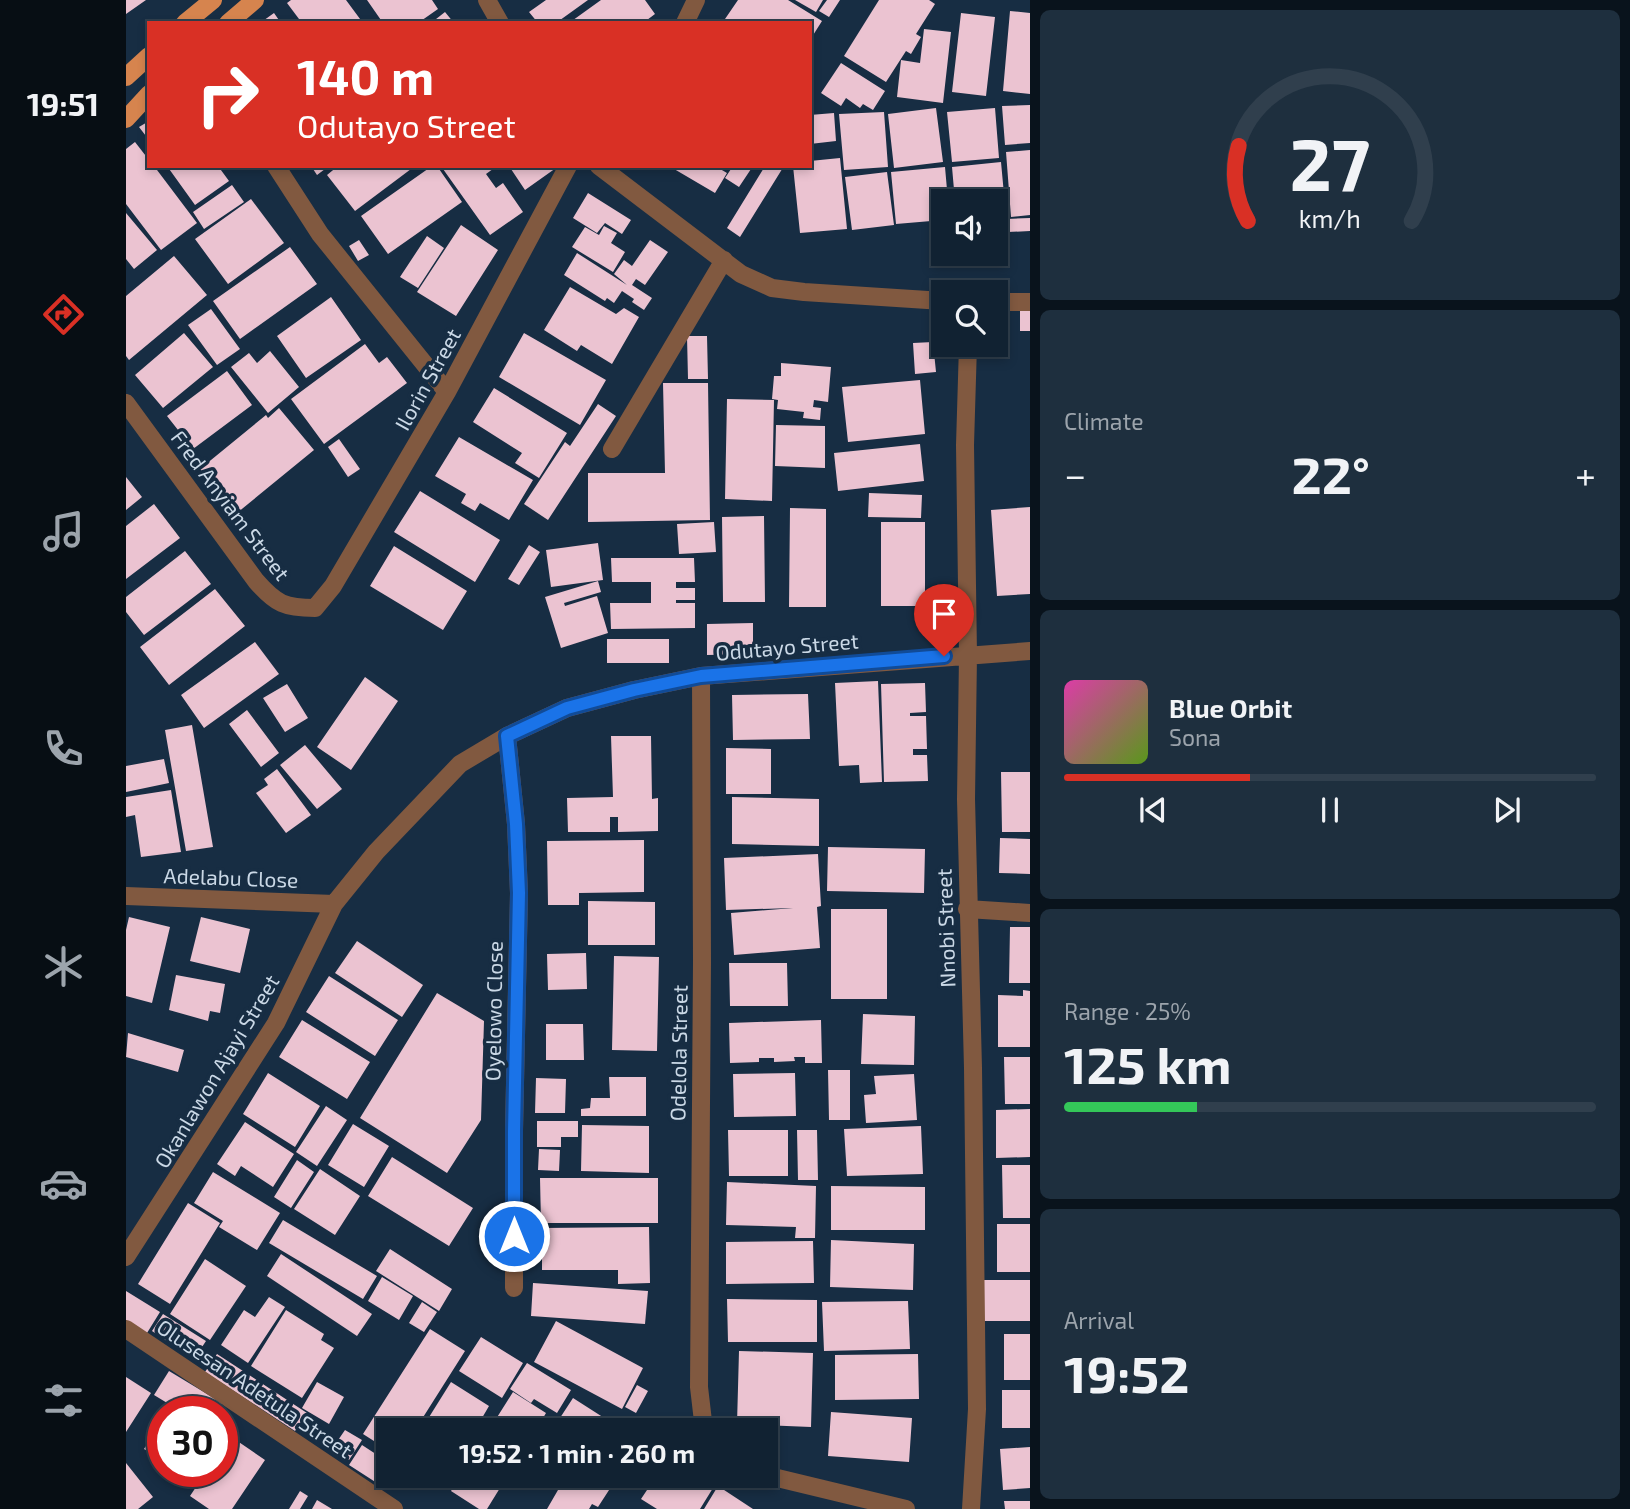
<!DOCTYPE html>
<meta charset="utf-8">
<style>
body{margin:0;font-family:"Exo 2",sans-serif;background:#1e2f3e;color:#f1f3f6;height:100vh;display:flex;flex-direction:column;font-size:26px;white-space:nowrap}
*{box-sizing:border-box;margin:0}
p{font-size:23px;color:#9ca4ac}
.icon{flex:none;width:38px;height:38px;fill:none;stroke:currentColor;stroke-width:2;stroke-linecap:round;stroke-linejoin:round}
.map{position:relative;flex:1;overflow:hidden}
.side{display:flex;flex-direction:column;gap:10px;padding:10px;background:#09131c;width:600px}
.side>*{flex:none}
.hud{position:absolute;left:21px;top:21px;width:665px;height:147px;border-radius:0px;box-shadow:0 4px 10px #0003,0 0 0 2px #303f4d;background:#d93025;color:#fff;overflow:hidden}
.fabs{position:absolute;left:805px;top:189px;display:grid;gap:14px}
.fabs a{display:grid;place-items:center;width:77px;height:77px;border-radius:0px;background:#112232;box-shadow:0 4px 10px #0003,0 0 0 2px #303f4d;font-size:35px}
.speed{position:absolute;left:21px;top:1396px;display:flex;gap:14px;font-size:35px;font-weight:700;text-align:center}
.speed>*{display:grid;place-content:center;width:91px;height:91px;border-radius:50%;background:#112232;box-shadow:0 4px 10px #0003,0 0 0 2px #303f4d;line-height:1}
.speed .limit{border:10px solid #d22;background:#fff;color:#111}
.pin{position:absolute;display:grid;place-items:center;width:60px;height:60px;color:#fff;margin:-72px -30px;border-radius:50% 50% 50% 0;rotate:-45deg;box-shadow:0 0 7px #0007}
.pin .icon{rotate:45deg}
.me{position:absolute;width:77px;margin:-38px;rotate:0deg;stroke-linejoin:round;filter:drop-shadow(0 0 5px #0008)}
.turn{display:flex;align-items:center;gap:24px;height:147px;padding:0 35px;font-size:32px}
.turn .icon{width:91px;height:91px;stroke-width:2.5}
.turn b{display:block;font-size:49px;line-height:60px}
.big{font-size:52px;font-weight:700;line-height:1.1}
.side .tile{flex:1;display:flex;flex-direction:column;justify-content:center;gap:10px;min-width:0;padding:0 24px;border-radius:10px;background:#1e2f3e}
.side .dial{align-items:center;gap:0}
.dial svg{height:182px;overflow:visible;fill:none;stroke:#303f4d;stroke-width:7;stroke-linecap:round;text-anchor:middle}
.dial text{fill:#f1f3f6;stroke:none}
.song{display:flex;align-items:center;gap:21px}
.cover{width:84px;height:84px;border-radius:10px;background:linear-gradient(135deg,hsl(320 70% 55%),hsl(90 70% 35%))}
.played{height:7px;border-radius:4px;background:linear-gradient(90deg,#d93025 35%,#303f4d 35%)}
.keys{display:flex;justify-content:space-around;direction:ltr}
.heat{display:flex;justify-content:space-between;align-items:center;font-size:38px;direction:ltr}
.charge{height:10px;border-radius:5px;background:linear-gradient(90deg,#34c759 25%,#303f4d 0)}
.trip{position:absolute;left:250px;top:1418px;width:402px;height:70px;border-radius:0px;background:#112232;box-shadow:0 4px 10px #0003,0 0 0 2px #303f4d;font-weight:700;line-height:70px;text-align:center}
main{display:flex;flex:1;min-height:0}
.dock{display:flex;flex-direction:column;width:126px;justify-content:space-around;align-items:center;background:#070e14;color:#9ca4ac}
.dock .icon{width:49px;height:49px}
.dock .on{color:#d93025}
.dock b{font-size:32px;color:#f1f3f6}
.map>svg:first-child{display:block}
.building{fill:#ebc3d1}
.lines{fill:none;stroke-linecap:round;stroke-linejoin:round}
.minor{stroke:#815940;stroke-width:18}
.major{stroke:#d6844e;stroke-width:18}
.route-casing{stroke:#114b97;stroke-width:18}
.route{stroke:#1a73e8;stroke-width:12}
.labels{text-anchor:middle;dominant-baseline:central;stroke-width:7;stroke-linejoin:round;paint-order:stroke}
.street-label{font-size:21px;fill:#cad8e6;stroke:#172d43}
</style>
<main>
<nav class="dock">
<b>19:51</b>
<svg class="icon on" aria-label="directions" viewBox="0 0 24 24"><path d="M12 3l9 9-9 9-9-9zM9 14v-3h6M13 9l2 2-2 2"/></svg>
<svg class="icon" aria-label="music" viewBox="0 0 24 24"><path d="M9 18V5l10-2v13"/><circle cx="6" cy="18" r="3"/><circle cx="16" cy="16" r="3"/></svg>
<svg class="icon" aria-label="phone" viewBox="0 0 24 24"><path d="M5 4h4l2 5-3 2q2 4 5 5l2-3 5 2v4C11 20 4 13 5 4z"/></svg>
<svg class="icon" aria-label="climate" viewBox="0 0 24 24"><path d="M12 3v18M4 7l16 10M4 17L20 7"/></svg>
<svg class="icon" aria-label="car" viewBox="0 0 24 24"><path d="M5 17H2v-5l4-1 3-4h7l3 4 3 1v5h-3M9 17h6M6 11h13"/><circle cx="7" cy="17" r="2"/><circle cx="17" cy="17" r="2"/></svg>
<svg class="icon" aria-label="filters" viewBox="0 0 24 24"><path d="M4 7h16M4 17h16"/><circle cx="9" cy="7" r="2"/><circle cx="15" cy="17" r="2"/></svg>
</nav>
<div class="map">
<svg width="904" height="1509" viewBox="0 0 904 1509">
<rect width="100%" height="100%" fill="#172d43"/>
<path class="building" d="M0,0H20L0,14Z
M165,0H220L237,23H176L161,3Z
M241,0H306L312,9L292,23H257Z
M420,0H462L430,23H412L403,12Z
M475,0H519L529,14L517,23H443Z
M612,0H662L696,21L684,40V23H605L599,19Z
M669,0H697L690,12Z
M701,0H714L703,17L693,11Z
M753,0H803L809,4L790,34L795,37L785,54L780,51L760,82L718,56Z
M884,11L904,13V94L877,91Z
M319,12L328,23H305Z
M148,13L155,23H134Z
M835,13L869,17L860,96L826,92Z
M798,29L825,32L817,103L771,97L775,60L794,63Z
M715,63L759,91L747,110L737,104L734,108L720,98L715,106L695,93Z
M904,105V143L879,145L876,106Z
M810,108L817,162L768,168L762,114Z
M869,108L873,158L826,162L821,112Z
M758,112L762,167L718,170L713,114Z
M708,113L710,141L684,144V115Z
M23,121V140L13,127Z
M9,142L23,160V166H28L71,223L35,250L0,204V149Z
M904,150V215L885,217L880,152Z
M714,158L721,229L674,233L667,166H684V161Z
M875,162L880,216L870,217V201H829L826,167Z
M41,166H92L103,181L69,205Z
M185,166H203L191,175Z
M212,166H289L229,211L201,175Z
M306,166H311L336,202L262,254L235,216Z
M321,166H371L360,174L370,188L377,183L397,212L364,235L317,169Z
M383,166H429L430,168L399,190Z
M543,166H589L601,173L589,193Z
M607,166H627L613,187L599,178Z
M639,166H658L614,237L601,228Z
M819,167L822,201H817V220L770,224L765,172Z
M761,172L768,225L726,230L719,177Z
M106,185L118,202L78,229L67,212Z
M462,193L505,220L496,234L479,223L471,233L447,218Z
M125,199L158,243L102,284L69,239Z
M0,213L31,250L8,269L0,259Z
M904,218V231L882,232L881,219Z
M335,225L372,250L330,316L291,292Z
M478,226L491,233L485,243L499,252L487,272L446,247L459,227L473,235Z
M301,236L318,248L292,288L274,277Z
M233,240L243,255L232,261L223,246Z
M524,240L542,252L519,285L510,279L506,285L526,298L518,310L506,302L508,299L496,291L488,303L481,298L479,301L438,275L451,253L501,285L488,274L498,260L506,266Z
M164,247L191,284L114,339L87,301Z
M48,256L81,295L3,360L0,356V296Z
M444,287L490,314L498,308L513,317L486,364L455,345L451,351L418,330Z
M205,297L235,340L180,378L151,336Z
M85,309L114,349L91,365L62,325Z
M894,311H904V331H894Z
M58,333L87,367L37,408L9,375Z
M398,333L480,380L454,425L373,377Z
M561,336H581L582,379H562Z
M807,342L810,372L789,374L787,343Z
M239,344L253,363L261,357L281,383L198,444L165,399Z
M144,351L173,387L142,413L105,367L123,353L131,363Z
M655,363L705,367L702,402L688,400L687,407L695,408L694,420L677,418L678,412L651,409L652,400L646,399L648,376H655Z
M101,371L126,405L67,449L41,416Z
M794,380L799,434L722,442L716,387Z
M537,383H582L584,520L462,522V473H539Z
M368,388L441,433L413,478L389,463L396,453L347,422Z
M601,399L648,400L646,501L599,499Z
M472,404L490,416L422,520L398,504L439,442L444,446Z
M153,408L188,450L111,513L74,469L140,415L142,418Z
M650,425L699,426V468L649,466Z
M333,437L407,480L383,520L354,503L349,511L335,503L340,494L309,476Z
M213,439L234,469L222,477L202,447Z
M794,444L798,481L712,491L708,453Z
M0,477L16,497L0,510Z
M294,491L374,540L349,582L268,532Z
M743,493L796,495L795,518L742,517Z
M28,504L54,538L0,579V526Z
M904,507V594L871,596L865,510Z
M664,508L700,509V607H663Z
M638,516L639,602H597L596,517Z
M588,522L590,552L553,554L551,524Z
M755,522H799V606H755Z
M472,543L477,580L425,587L420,550Z
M403,545L414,552L393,585L382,579Z
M268,546L341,591L317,630L244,586Z
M59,551L85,584L18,635L0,612V597Z
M485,558H568L569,582H550V588H569V600H550V603H569V628L485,629L484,603H525V582H486Z
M472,581L475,592L438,603L439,606L471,596L482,633L435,648L419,597Z
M89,589L119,626L43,685L14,647Z
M627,623V654L581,655V624Z
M481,639H543V663H481Z
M129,642L153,674L78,728L55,695Z
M239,677L272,701L225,770L191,747Z
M752,681L756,782L734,783L733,765L713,766L709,683Z
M799,683L800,712L784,713V716H800L801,749H787V755H801L802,781L758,782L755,684Z
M161,684L182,718L159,732L137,698Z
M682,694L684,739L607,740L606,695Z
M121,710L153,753L135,767L103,724Z
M66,725L87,847L60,851L39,730Z
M485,736H525L526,799L532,798V831L492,832V817H484V832H442L441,798L487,797Z
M179,745L216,789L191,809L154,765Z
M600,748L645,749V794H600Z
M38,759L43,783L0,792V766Z
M151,769L185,815L160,833L130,793L142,785L138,779Z
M875,772H904V832H876Z
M45,790L55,852L15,857L9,815L0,817V797Z
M606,797L693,799V846L606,844Z
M874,838L904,839V874L873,873Z
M518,840V892L453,893V905H422L421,841Z
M702,847L799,849L798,893L701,891Z
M692,854L695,906L691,907L694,948L608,955L605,913L667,908L600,910L598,858Z
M462,901L529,902V945H462Z
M705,909H761V999H705Z
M3,917L44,927L26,1003L0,996V930Z
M75,917L124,929L114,973L64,961Z
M884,927H904V983H883Z
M231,941L297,985L276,1017L209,973Z
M460,953L461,989L422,990L421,954Z
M488,956L533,957L531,1051L486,1050Z
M603,963H661L662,1006H604Z
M50,975L99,984L94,1013L84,1011L82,1021L43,1010Z
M203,976L272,1020L249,1056L180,1012Z
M897,990L904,991V1047H872V995L897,996Z
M311,993L358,1021L355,1120L321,1173L234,1118Z
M737,1014L789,1016L788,1065L735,1064Z
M176,1020L244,1062L221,1099L153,1057Z
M695,1020L696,1063H679V1057H668L669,1061L648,1062V1058H633V1062L604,1063L603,1023Z
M420,1024H457L458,1060H420Z
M2,1033L58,1050L52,1072L0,1057Z
M878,1057H904V1104H879Z
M702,1070H724V1120H703Z
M142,1073L194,1106L169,1147L117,1114Z
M669,1073L670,1116L608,1117L607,1074Z
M788,1074L791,1120L740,1123L738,1095L750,1094L748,1076Z
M483,1077H520V1116H455V1109L464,1108L465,1098H484Z
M410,1078L440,1079L439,1113H409Z
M200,1106L221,1120L191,1166L170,1152Z
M904,1109V1157L870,1158V1110Z
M411,1121H452V1137H435V1147H411Z
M119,1122L168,1154L147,1187L115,1166L109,1176L91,1164Z
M227,1124L263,1146L238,1187L202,1165Z
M456,1125L523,1126V1173L455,1171Z
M795,1126L797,1174L721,1176L718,1129Z
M602,1130H662V1176H603Z
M671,1130H691L692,1180H672Z
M413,1149L434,1150L433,1171L412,1170Z
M266,1157L347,1208L323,1246L242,1196Z
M171,1160L188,1172L165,1208L148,1197Z
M876,1165H904V1218H877Z
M194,1169L234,1196L209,1235L168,1209Z
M87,1172L154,1213L131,1250L93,1227L97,1221L68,1203Z
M414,1178H532V1223H415Z
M601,1182L690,1186L689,1238H669L670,1227L600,1225Z
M705,1186L799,1187V1230H705Z
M62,1203L94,1223L44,1304L12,1284Z
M157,1220L251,1276L237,1299L143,1243Z
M871,1224H904V1272H871Z
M523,1227L524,1283L492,1284V1270H416V1228Z
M705,1240L788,1244L787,1290L704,1287Z
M687,1241L688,1283L600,1284V1242Z
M264,1249L326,1289L313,1311L250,1271Z
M155,1254L246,1314L231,1336L141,1276Z
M79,1259L120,1286L84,1340L44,1314Z
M256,1277L287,1296L273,1320L242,1301Z
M858,1280H904V1321H858Z
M407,1283L522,1291L519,1324L405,1316Z
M0,1291L34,1312L21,1333L0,1320Z
M143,1297L159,1307L122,1363L95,1345L118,1310L129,1317Z
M601,1299L691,1300V1342H602Z
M782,1301L784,1349L698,1351L696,1302Z
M296,1302L311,1312L298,1332L283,1323Z
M160,1310L198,1334L195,1340L208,1348L176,1398L125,1366Z
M37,1314L80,1341L68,1359L26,1331Z
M430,1321L517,1368L496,1409L408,1362Z
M304,1329L339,1351L289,1430H262V1450L237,1434Z
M878,1334H904V1380H878Z
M355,1337L397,1363L376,1398L333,1371Z
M613,1351L687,1353L685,1427L611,1424Z
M91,1354L181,1413L169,1431L79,1372Z
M792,1354L793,1399L709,1400V1355Z
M401,1363L445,1390L431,1413L408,1399L405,1403L384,1389Z
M43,1371L96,1403L91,1412H56L28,1395Z
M0,1377L25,1393L0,1432Z
M191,1382L218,1397L203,1424L176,1408Z
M325,1382L363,1406L349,1430H295Z
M511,1385L522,1391L510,1413L499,1407Z
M876,1390H904V1428H876Z
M387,1392L420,1413L410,1430H363Z
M447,1398L497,1430H445L432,1421Z
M705,1412L786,1418L783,1462L702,1456Z
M37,1418V1460L18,1449Z
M219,1430L236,1440L223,1460L206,1449Z
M104,1436L139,1460L106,1509H83L64,1496L80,1472H96V1448Z
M236,1445L262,1462V1472L254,1485L223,1465Z
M904,1447V1488L877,1490L874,1449Z
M0,1463L27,1497L12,1509H0Z
M303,1475H320L315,1483Z
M335,1475H382L361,1509H353L325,1491Z
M425,1475H484L479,1483L485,1487L472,1507L466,1504L463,1509H421L432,1490L420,1483Z
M531,1475H567L587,1488L574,1509H531L515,1499Z
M592,1486L627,1509H578Z
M174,1491L182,1496L174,1509H163Z
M191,1500L206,1509H186Z
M878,1501H904V1509H879Z"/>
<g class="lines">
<path class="minor" d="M361,0L374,23
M559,23L570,0
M150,166L194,234L321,392
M473,166L615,274L646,288L678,292L817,301
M870,302H904
M842,345L839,445L842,655L840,799L847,1068L851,1409L845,1509
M0,403L130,581C150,604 159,608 189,608L207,586L321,392L442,166
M486,449L598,260
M575,676L576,962L573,1387L578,1430
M381,736L390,824L393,893L388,1131V1288
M0,896L208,904
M841,909L904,913
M0,1257L150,1023L208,904L250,852L334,764L381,736L441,708L508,690L575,676L904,651
M0,1329L268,1509
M639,1475L780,1509"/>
<path class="major" d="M59,23L87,0
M102,23L129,0
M0,77L23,56
M0,119L23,94"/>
</g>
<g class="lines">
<defs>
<path id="route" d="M388,1236V1131L393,893L390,824L381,736L441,708L508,690L575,676L818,656"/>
</defs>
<use href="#route" class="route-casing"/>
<use href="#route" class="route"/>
</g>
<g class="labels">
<g class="street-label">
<text transform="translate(301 379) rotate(-61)">Ilorin Street</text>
<text transform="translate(105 505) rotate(53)">Fred Anyiam Street</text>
<text transform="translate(661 646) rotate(-5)">Odutayo Street</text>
<text transform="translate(105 877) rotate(2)">Adelabu Close</text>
<text transform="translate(819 928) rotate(-92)">Nnobi Street</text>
<text transform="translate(367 1011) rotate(-89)">Oyelowo Close</text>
<text transform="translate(552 1053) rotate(-89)">Odelola Street</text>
<text transform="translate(90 1071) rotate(-59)">Okanlawon Ajayi Street</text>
<text transform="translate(129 1388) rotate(34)">Olusesan Adetula Street</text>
</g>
</g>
</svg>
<div class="fabs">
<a><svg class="icon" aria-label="sound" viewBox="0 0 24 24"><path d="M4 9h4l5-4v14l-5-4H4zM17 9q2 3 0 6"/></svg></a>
<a><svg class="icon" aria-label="search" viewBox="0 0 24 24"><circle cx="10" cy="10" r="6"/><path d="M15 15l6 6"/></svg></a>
</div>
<div class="speed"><div class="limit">30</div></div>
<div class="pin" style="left:818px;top:656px;background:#d93025"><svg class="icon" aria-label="arrive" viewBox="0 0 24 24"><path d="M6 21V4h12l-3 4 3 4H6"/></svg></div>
<svg class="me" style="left:388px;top:1236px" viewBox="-20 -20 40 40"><circle r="17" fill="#1a73e8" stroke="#fff" stroke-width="3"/><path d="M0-11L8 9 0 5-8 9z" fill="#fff"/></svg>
<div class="trip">19:52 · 1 min · 260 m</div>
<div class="hud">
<div class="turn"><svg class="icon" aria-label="right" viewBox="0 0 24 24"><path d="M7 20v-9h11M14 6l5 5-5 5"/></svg><div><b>140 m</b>Odutayo Street</div></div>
</div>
</div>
<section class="side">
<div class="tile dial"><svg viewBox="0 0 100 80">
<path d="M14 69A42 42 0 1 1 86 69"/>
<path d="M14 69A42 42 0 0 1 10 36" stroke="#d93025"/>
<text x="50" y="56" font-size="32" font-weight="700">27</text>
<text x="50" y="72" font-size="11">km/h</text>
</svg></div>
<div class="tile"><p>Climate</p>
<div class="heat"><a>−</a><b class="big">22°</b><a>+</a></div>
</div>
<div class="tile">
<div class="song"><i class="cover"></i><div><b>Blue Orbit</b><p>Sona</p></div></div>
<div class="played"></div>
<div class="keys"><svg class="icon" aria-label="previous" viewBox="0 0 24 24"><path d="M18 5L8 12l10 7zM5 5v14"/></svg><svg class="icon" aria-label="pause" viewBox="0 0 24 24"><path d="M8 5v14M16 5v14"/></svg><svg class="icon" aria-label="next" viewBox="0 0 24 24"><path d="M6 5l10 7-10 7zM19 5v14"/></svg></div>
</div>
<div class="tile"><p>Range · 25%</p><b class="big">125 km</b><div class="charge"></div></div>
<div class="tile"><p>Arrival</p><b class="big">19:52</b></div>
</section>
</main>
